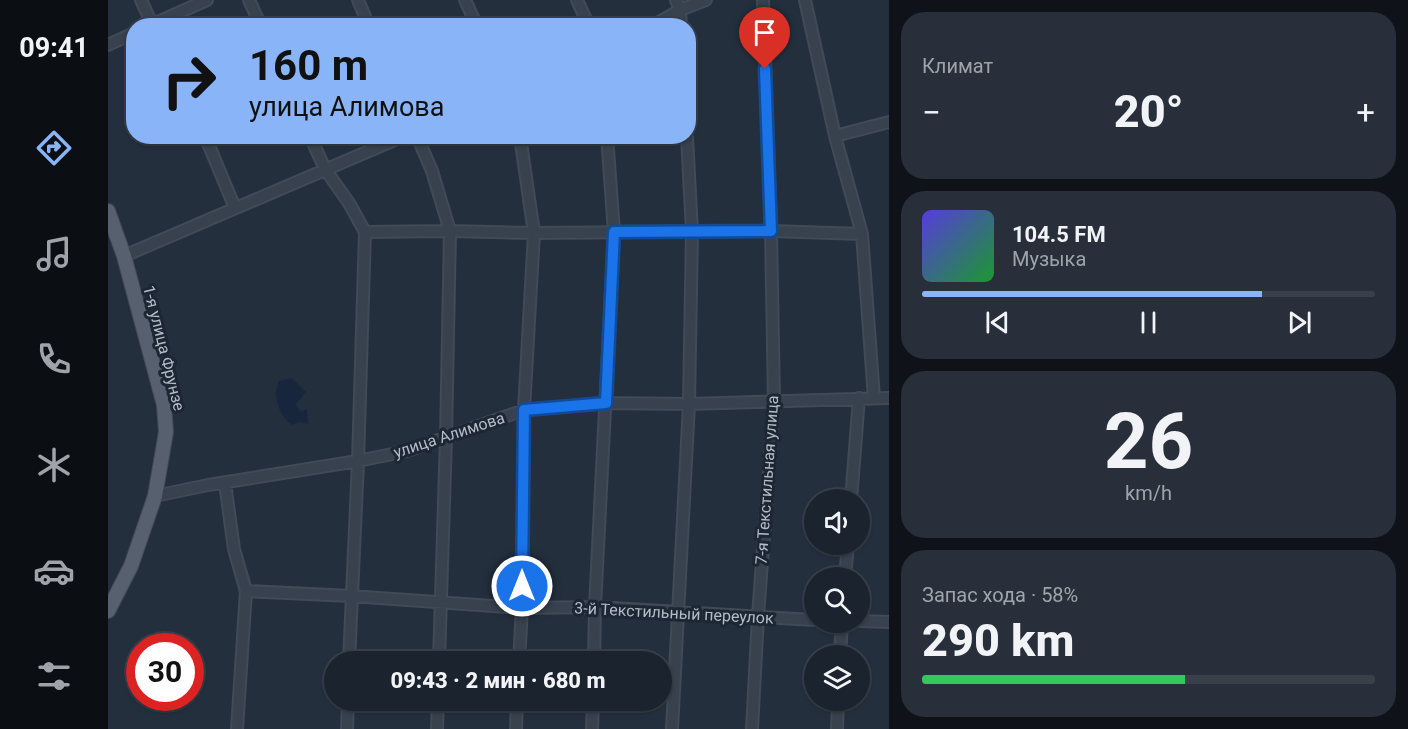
<!DOCTYPE html>
<html lang="ru">
<meta charset="utf-8">
<style>
body{margin:0;font-family:Roboto,sans-serif;background:#282f3a;color:#f1f3f6;height:100vh;display:flex;flex-direction:column;font-size:22px;white-space:nowrap}
*{box-sizing:border-box;margin:0}
p{font-size:20px;color:#a0a4aa}
.icon{flex:none;width:33px;height:33px;fill:none;stroke:currentColor;stroke-width:2;stroke-linecap:round;stroke-linejoin:round}
.map{position:relative;flex:1;overflow:hidden}
.panel{display:flex;flex-direction:column;gap:12px;padding:12px;background:#0f1319;width:519px}
.panel>*{flex:none}
.hud{position:absolute;left:18px;top:18px;width:570px;height:126px;border-radius:24px;box-shadow:0 2px 4px #0004,0 0 0 2px #39404a;background:#8ab4f8;color:#111;overflow:hidden}
.buttons{position:absolute;left:696px;top:489px;display:grid;gap:12px}
.buttons a{display:grid;place-items:center;width:66px;height:66px;border-radius:50%;background:#1b232e;box-shadow:0 2px 4px #0004,0 0 0 2px #39404a;font-size:30px}
.speed{position:absolute;left:18px;top:633px;display:flex;gap:12px;font-size:30px;font-weight:700;text-align:center}
.speed>*{display:grid;place-content:center;width:78px;height:78px;border-radius:50%;background:#1b232e;box-shadow:0 2px 4px #0004,0 0 0 2px #39404a;line-height:1}
.speed .limit{border:9px solid #d22;background:#fff;color:#111}
.pin{position:absolute;display:grid;place-items:center;width:51px;height:51px;color:#fff;margin:-62px -26px;border-radius:50% 50% 50% 0;rotate:-45deg;box-shadow:0 0 6px #0007}
.pin .icon{rotate:45deg}
.me{position:absolute;width:66px;margin:-33px;rotate:0deg;stroke-linejoin:round;filter:drop-shadow(0 0 4px #0008)}
.turn{display:flex;align-items:center;gap:21px;height:126px;padding:0 24px;font-size:27px}
.turn .icon{width:78px;height:78px;stroke-width:2.5}
.turn b{display:block;font-size:42px;line-height:51px}
.big{font-size:45px;font-weight:800;line-height:1.1}
.panel .widget{flex:1;display:flex;flex-direction:column;justify-content:center;gap:9px;min-width:0;padding:0 21px;border-radius:24px;background:#282f3a}
.panel .dial{align-items:center;gap:0}
.dial b{font-size:78px;line-height:1}
.song{display:flex;align-items:center;gap:18px}
.cover{width:72px;height:72px;border-radius:9px;background:linear-gradient(135deg,hsl(250 70% 55%),hsl(130 70% 35%))}
.played{height:6px;border-radius:3px;background:linear-gradient(90deg,#8ab4f8 75%,#39404a 75%)}
.keys{display:flex;justify-content:space-around;direction:ltr}
.heat{display:flex;justify-content:space-between;align-items:center;font-size:33px;direction:ltr}
.charge{height:9px;border-radius:4px;background:linear-gradient(90deg,#34c759 58%,#39404a 0)}
.trip{position:absolute;left:216px;top:651px;width:348px;height:60px;border-radius:30px;background:#1b232e;box-shadow:0 2px 4px #0004,0 0 0 2px #39404a;font-weight:800;line-height:60px;text-align:center}
main{display:flex;flex:1;min-height:0}
.tabs{display:flex;flex-direction:column;width:108px;justify-content:space-around;align-items:center;background:#0b0e12;color:#a0a4aa}
.tabs .icon{width:42px;height:42px}
.tabs .current{color:#8ab4f8}
.tabs b{font-size:27px;color:#f1f3f6}
.map>svg:first-child{display:block}
.water{fill:#17263c}
.lines{fill:none;stroke-linecap:round;stroke-linejoin:round}
.minor-casing{stroke:#414a57;stroke-width:14}
.major-casing{stroke:#414a57;stroke-width:16}
.minor{stroke:#38414e;stroke-width:10}
.major{stroke:#56606e;stroke-width:14}
.route-casing{stroke:#114b97;stroke-width:15}
.route{stroke:#1a73e8;stroke-width:10}
.labels{text-anchor:middle;dominant-baseline:central;stroke-width:6;stroke-linejoin:round;paint-order:stroke}
.street-label{font-size:16px;fill:#b4bcc9;stroke:#1d2633}
</style>
<main>
<nav class="tabs">
<b>09:41</b>
<svg class="icon current" aria-label="directions" viewBox="0 0 24 24"><path d="M12 3l9 9-9 9-9-9zM9 14v-3h6M13 9l2 2-2 2"/></svg>
<svg class="icon" aria-label="music" viewBox="0 0 24 24"><path d="M9 18V5l10-2v13"/><circle cx="6" cy="18" r="3"/><circle cx="16" cy="16" r="3"/></svg>
<svg class="icon" aria-label="phone" viewBox="0 0 24 24"><path d="M5 4h4l2 5-3 2q2 4 5 5l2-3 5 2v4C11 20 4 13 5 4z"/></svg>
<svg class="icon" aria-label="climate" viewBox="0 0 24 24"><path d="M12 3v18M4 7l16 10M4 17L20 7"/></svg>
<svg class="icon" aria-label="car" viewBox="0 0 24 24"><path d="M5 17H2v-5l4-1 3-4h7l3 4 3 1v5h-3M9 17h6M6 11h13"/><circle cx="7" cy="17" r="2"/><circle cx="17" cy="17" r="2"/></svg>
<svg class="icon" aria-label="filters" viewBox="0 0 24 24"><path d="M4 7h16M4 17h16"/><circle cx="9" cy="7" r="2"/><circle cx="15" cy="17" r="2"/></svg>
</nav>
<div class="map">
<svg width="781" height="729" viewBox="0 0 781 729">
<rect width="100%" height="100%" fill="#242f3e"/>
<path class="water" d="M184,378L198,392L188,404L192,412L199,409L200,424L192,422L184,425C175,419 169,407 168,395C167,391 170,385 171,381Z"/>
<g class="lines">
<defs>
<path id="minor" d="M33,0L45,26
M141,0L153,26
M250,0L261,26
M357,0L369,26
M469,0L481,26
M568,0L572,10L573,26
M697,0L727,136L754,234L766,398
M41,26L99,0
M544,26L572,10L598,0
M0,45L26,33
M97,136L127,208
M202,136L217,169L241,203L257,232L250,461L241,662
M309,136L324,171L342,231L338,438L331,662
M727,136L781,122
M257,232L342,231L426,233L663,231L754,234
M16,256L296,136
M117,483L126,549L138,591L129,729
M47,496L100,485L250,461L299,451L416,410L498,403L581,404L781,398
M743,500L751,398
M737,578L740,544
M138,591L243,596L414,608L487,607L706,620
M752,621L781,622
M732,656L734,622
M411,662L414,608L416,410L426,233L412,136
M486,662L487,607L506,232L499,136
M239,729L240,700
M329,729L330,700
M408,729L409,700
M484,729L485,700
M564,729L581,404L584,232L579,136
M644,729L650,616L666,402L663,231L655,0
M729,729L730,700"/>
<path id="major" d="M0,211L16,256L56,405L58,432L47,496L23,566L0,611"/>
</defs>
<use href="#minor" class="minor-casing"/>
<use href="#major" class="major-casing"/>
<use href="#minor" class="minor"/>
<use href="#major" class="major"/>
</g>
<g class="lines">
<defs>
<path id="route" d="M414,586L416,410L498,403L506,232L663,231L657,69"/>
</defs>
<use href="#route" class="route-casing"/>
<use href="#route" class="route"/>
</g>
<g class="labels">
<g class="street-label">
<text transform="translate(56 348) rotate(76)">1-я улица Фрунзе</text>
<text transform="translate(341 435) rotate(-18)">улица Алимова</text>
<text transform="translate(659 480) rotate(-86)">7-я Текстильная улица</text>
<text transform="translate(566 613) rotate(3)">3-й Текстильный переулок</text>
</g>
</g>
</svg>
<div class="buttons">
<a><svg class="icon" aria-label="sound" viewBox="0 0 24 24"><path d="M4 9h4l5-4v14l-5-4H4zM17 9q2 3 0 6"/></svg></a>
<a><svg class="icon" aria-label="search" viewBox="0 0 24 24"><circle cx="10" cy="10" r="6"/><path d="M15 15l6 6"/></svg></a>
<a><svg class="icon" aria-label="layers" viewBox="0 0 24 24"><path d="M12 4l9 5-9 5-9-5zM3 14l9 5 9-5"/></svg></a>
</div>
<div class="speed"><div class="limit">30</div></div>
<div class="pin" style="left:657px;top:69px;background:#d93025"><svg class="icon" aria-label="arrive" viewBox="0 0 24 24"><path d="M6 21V4h12l-3 4 3 4H6"/></svg></div>
<svg class="me" style="left:414px;top:586px" viewBox="-20 -20 40 40"><circle r="17" fill="#1a73e8" stroke="#fff" stroke-width="3"/><path d="M0-11L8 9 0 5-8 9z" fill="#fff"/></svg>
<div class="trip">09:43 · 2 мин · 680 m</div>
<div class="hud">
<div class="turn"><svg class="icon" aria-label="right" viewBox="0 0 24 24"><path d="M7 20v-9h11M14 6l5 5-5 5"/></svg><div><b>160 m</b>улица Алимова</div></div>
</div>
</div>
<section class="panel">
<div class="widget"><p>Климат</p>
<div class="heat"><a>−</a><b class="big">20°</b><a>+</a></div>
</div>
<div class="widget">
<div class="song"><i class="cover"></i><div><b>104.5 FM</b><p>Музыка</p></div></div>
<div class="played"></div>
<div class="keys"><svg class="icon" aria-label="previous" viewBox="0 0 24 24"><path d="M18 5L8 12l10 7zM5 5v14"/></svg><svg class="icon" aria-label="pause" viewBox="0 0 24 24"><path d="M8 5v14M16 5v14"/></svg><svg class="icon" aria-label="next" viewBox="0 0 24 24"><path d="M6 5l10 7-10 7zM19 5v14"/></svg></div>
</div>
<div class="widget dial"><b>26</b><p>km/h</p></div>
<div class="widget"><p>Запас хода · 58%</p><b class="big">290 km</b><div class="charge"></div></div>
</section>
</main>
